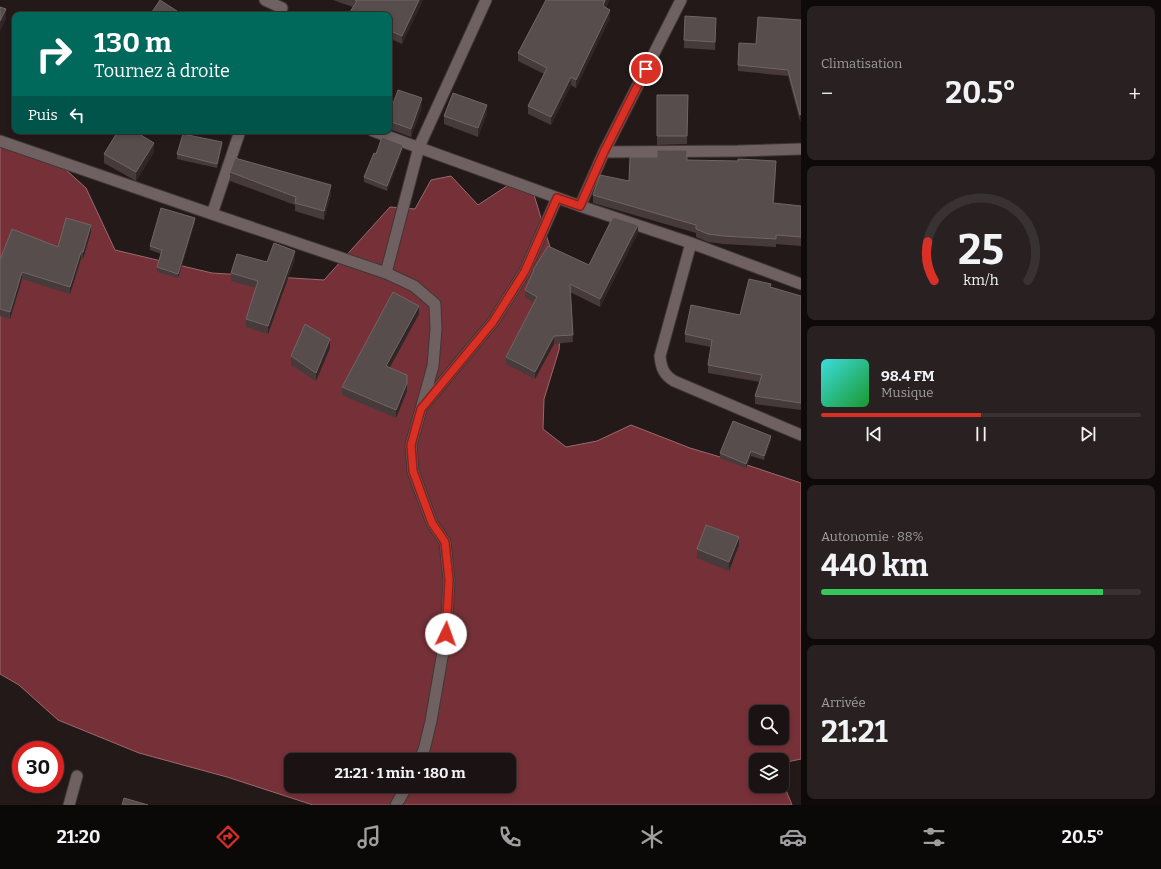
<!DOCTYPE html>
<html lang="fr">
<meta charset="utf-8">
<style>
body{margin:0;font-family:Bitter,serif;background:#282021;color:#f1f3f6;height:100vh;display:flex;flex-direction:column;font-size:15px;white-space:nowrap}
*{box-sizing:border-box;margin:0}
p{font-size:13px;color:#a09ea0}
.icon{flex:none;width:22px;height:22px;fill:none;stroke:currentColor;stroke-width:2;stroke-linecap:round;stroke-linejoin:round}
.map{position:relative;flex:1;overflow:hidden}
.panel{display:flex;flex-direction:column;gap:6px;padding:6px;background:#0f0a0a;width:360px}
.panel>*{flex:none}
.banner{position:absolute;left:12px;top:12px;width:380px;height:122px;border-radius:8px;box-shadow:0 2px 6px #0003,0 0 0 1px #393233;background:#00695c;color:#fff;overflow:hidden}
.fabs{position:absolute;left:749px;top:705px;display:grid;gap:8px}
.fabs a{display:grid;place-items:center;width:40px;height:40px;border-radius:8px;background:#1b1313;box-shadow:0 2px 6px #0003,0 0 0 1px #393233;font-size:20px}
.speed{position:absolute;left:12px;top:741px;display:flex;gap:8px;font-size:20px;font-weight:700;text-align:center}
.speed>*{display:grid;place-content:center;width:52px;height:52px;border-radius:50%;background:#1b1313;box-shadow:0 2px 6px #0003,0 0 0 1px #393233;line-height:1}
.speed .limit{border:6px solid #d22;background:#fff;color:#111}
.pin{position:absolute;display:grid;place-items:center;width:34px;height:34px;color:#fff;margin:-17px;border:2px solid #fff;border-radius:50%;box-shadow:0 1px 4px #0007}
.me{position:absolute;width:44px;margin:-22px;rotate:3deg;stroke-linejoin:round;filter:drop-shadow(0 0 3px #0008)}
.turn{display:flex;align-items:center;gap:14px;height:84px;padding:0 16px;font-size:18px}
.turn .icon{width:52px;height:52px;stroke-width:2.5}
.turn b{display:block;font-size:28px;line-height:34px}
.then{display:flex;align-items:center;height:38px;padding:0 16px;background:#0003;gap:8px;font-size:15px}
.big{font-size:30px;font-weight:700;line-height:1.1}
.panel .tile{flex:1;display:flex;flex-direction:column;justify-content:center;gap:6px;min-width:0;padding:0 14px;border-radius:8px;background:#282021}
.panel .dial{align-items:center;gap:0}
.dial svg{height:104px;overflow:visible;fill:none;stroke:#393233;stroke-width:7;stroke-linecap:round;text-anchor:middle}
.dial text{fill:#f1f3f6;stroke:none}
.song{display:flex;align-items:center;gap:12px}
.cover{width:48px;height:48px;border-radius:6px;background:linear-gradient(135deg,hsl(180 70% 55%),hsl(130 70% 35%))}
.played{height:4px;border-radius:2px;background:linear-gradient(90deg,#d93025 50%,#393233 50%)}
.keys{display:flex;justify-content:space-around;direction:ltr}
.heat{display:flex;justify-content:space-between;align-items:center;font-size:22px;direction:ltr}
.charge{height:6px;border-radius:3px;background:linear-gradient(90deg,#34c759 88%,#393233 0)}
.trip{position:absolute;left:284px;top:753px;width:232px;height:40px;border-radius:8px;background:#1b1313;box-shadow:0 2px 6px #0003,0 0 0 1px #393233;font-weight:700;line-height:40px;text-align:center}
.dock{display:flex;height:64px;justify-content:space-around;align-items:center;background:#0b0808;color:#a09ea0}
.dock .icon{width:28px;height:28px}
.dock .selected{color:#d93025}
.dock b{font-size:18px;color:#f1f3f6}
main{display:flex;flex:1;min-height:0}
.map>svg:first-child{display:block}
.water{fill:#763138;stroke:#9b686d;fill-rule:evenodd}
.lines{fill:none;stroke-linecap:round;stroke-linejoin:round}
.service-casing{stroke:#3f3637;stroke-width:13}
.minor-casing{stroke:#3f3637;stroke-width:13}
.service{stroke:#6f6161;stroke-width:11}
.minor{stroke:#6f6161;stroke-width:11}
.wall{fill:#463a3a}
.shaded-wall{fill:#312525}
.building{fill:#584d4d;stroke:#706565}
.route-casing{stroke:#8d1f18;stroke-width:10}
.route{stroke:#d93025;stroke-width:7}
</style>
<main>
<div class="map">
<svg width="801" height="805" viewBox="0 0 801 805">
<rect width="100%" height="100%" fill="#241919"/>
<path class="water" d="M0,141L54,159L86,188L115,250L212,273L324,280L390,207L415,209L431,180L451,176L478,205L513,182L534,195L564,293L559,350L544,399L543,429L566,447L597,441L631,425L690,448L747,465L801,483V759L782,763V760H756V786H782V780L792,805H313L227,777L139,753L58,720L19,685L0,674ZM756,712H782V738H756ZM291,760H509V786H291Z"/>
<g class="lines">
<defs>
<path id="service" d="M69,805L77,776"/>
<path id="minor" d="M265,0L282,8
M681,0L604,152L738,151L801,149
M240,131L212,214L386,273L419,147L486,0
M373,131L580,206L604,152
M0,141L212,214
M580,206L691,243L801,284
M691,243L660,356C661,368 664,375 674,381L801,435
M386,273L414,286L435,304L436,329L433,366L411,445L413,471L432,523L445,542L449,580L446,634L431,721L424,750L419,760
M424,405L493,322L525,271L557,198
M396,805L407,786"/>
</defs>
<use href="#service" class="service-casing"/>
<use href="#minor" class="minor-casing"/>
<use href="#service" class="service"/>
<use href="#minor" class="minor"/>
</g>
<path class="wall" d="M333,0H423L402,44L389,38V15L353,7Z
M546,0H609L606,8L610,18L576,88L571,85L551,125L528,114V106L544,74L518,61V53Z
M801,20V121H800L788,76L738,71V65L756,44Z
M716,27L715,50L684,48V40Z
M657,95H688L687,144L657,145Z
M422,107L411,137L389,129V115Z
M487,114L478,137L444,124V116Z
M222,146L217,168L177,159V154Z
M403,149L387,191L364,182V177L376,154Z
M154,152L136,181L104,163V154Z
M687,160L776,170L774,203L801,206V246L776,244V247L723,244L708,242L696,237V233L593,203V195Z
M230,172L331,194L324,220L295,211V205L230,181Z
M195,222L178,278L157,272V267L161,254L150,250V246Z
M91,232L83,259H81L70,294L22,279L10,319L0,316V260L58,247Z
M638,233L600,307L570,292L573,342L554,344L535,379L506,364V357L534,303L525,297V290L533,273V270L589,265Z
M295,259L268,334L246,327V319L256,288L231,281V273L267,262Z
M771,287L801,296V410L755,404V396L760,382L708,373V365L711,347L685,342V334L740,315Z
M419,314L390,368L407,391L396,418L342,395V387Z
M330,348L316,381L291,365V356Z
M771,440L764,460L751,456L746,468L720,458V453Z
M739,545L729,571L697,558V549Z"/>
<path class="shaded-wall" d="M419,0H423L402,44V36Z
M605,0H609L603,14V6Z
M6,9V19L0,31V21Z
M610,10V18L576,88V80Z
M716,18V27L715,50V42Z
M571,77V85L551,125V117Z
M422,98V107L411,137V129Z
M487,105V114L478,137V128Z
M801,114V121H800V115Z
M222,142V146L217,168V164Z
M154,143V152L136,181V172Z
M403,145V149L387,191V186Z
M776,161V170L773,212V203Z
M331,185V194L324,220V211Z
M195,218V222L178,278V274Z
M91,225V232L83,259V252Z
M638,225V233L600,307V299Z
M295,251V259L268,334V326Z
M81,252V259L70,294V287Z
M22,272V279L10,319V312Z
M419,306V314L386,374V366Z
M554,336V344L535,379V372Z
M330,339V348L316,381V373Z
M407,383V391L396,418V410Z
M771,436V440L764,460V456Z
M751,451V456L746,468V464Z
M739,537V545L729,571V562Z"/>
<path class="building" d="M160,0L183,15H150Z
M355,0H419L402,36L389,30V15H348L357,1Z
M546,0H605L603,6L610,10L576,80L571,77L551,117L528,106L547,68L518,53Z
M0,7L6,9L0,21Z
M685,16L716,18L715,42L684,40Z
M758,17L801,20V114L800,115L788,70L738,65L739,43L756,44Z
M398,90L422,98L411,129L389,121V115Z
M453,93L487,105L478,128L444,116Z
M657,95H688L687,136H657Z
M118,131H134L154,143L136,172L104,154Z
M183,134L222,142L217,164L177,154Z
M382,137L403,145L387,186L364,177L374,153L376,154Z
M657,150H687V160L738,161V159L776,161L773,203L801,206V237L776,235V239L723,236L708,234L696,229V225L593,195L600,175L629,181L630,157H657Z
M235,158L331,185L324,211L295,203L296,197L230,172Z
M161,208L195,218L178,274L157,267L162,250L150,246Z
M613,217L638,225L600,299L570,284L573,335L554,336L535,372L506,357L537,297L525,290L534,270H533L548,246L589,265Z
M66,218L91,225L83,252H81L70,287L22,272L10,312L0,309V260L12,229L58,247Z
M274,243L295,251L268,326L246,319L258,281L231,273L237,254L267,262Z
M749,279L771,284L770,287L801,296V403L755,396L762,375L708,365L712,340L685,334L691,305L740,315Z
M393,292L419,306L386,366L407,375V383L396,410L342,387Z
M305,324L330,339L316,373L291,356Z
M733,421L771,436L764,456L751,451L746,464L720,453Z
M706,525L739,537L729,562L697,549Z
M124,798L148,805H122Z"/>
<g class="lines">
<defs>
<path id="route" d="M446,634L449,580L445,542L432,523L413,471L411,445L421,409L493,322L525,271L557,198L580,206L604,152L646,69"/>
</defs>
<use href="#route" class="route-casing"/>
<use href="#route" class="route"/>
</g>
</svg>
<div class="fabs">
<a><svg class="icon" aria-label="search" viewBox="0 0 24 24"><circle cx="10" cy="10" r="6"/><path d="M15 15l6 6"/></svg></a>
<a><svg class="icon" aria-label="layers" viewBox="0 0 24 24"><path d="M12 4l9 5-9 5-9-5zM3 14l9 5 9-5"/></svg></a>
</div>
<div class="speed"><div class="limit">30</div></div>
<div class="pin" style="left:646px;top:69px;background:#d93025"><svg class="icon" aria-label="arrive" viewBox="0 0 24 24"><path d="M6 21V4h12l-3 4 3 4H6"/></svg></div>
<svg class="me" style="left:446px;top:634px" viewBox="-20 -20 40 40"><circle r="19" fill="#fff"/><path d="M0-13L10 11 0 6-10 11z" fill="#d93025"/></svg>
<div class="trip">21:21 · 1 min · 180 m</div>
<div class="banner">
<div class="turn"><svg class="icon" aria-label="right" viewBox="0 0 24 24"><path d="M7 20v-9h11M14 6l5 5-5 5"/></svg><div><b>130 m</b>Tournez à droite</div></div>
<div class="then">Puis<svg class="icon" aria-label="left" viewBox="0 0 24 24"><path d="M17 20v-9H6M10 6l-5 5 5 5"/></svg></div>
</div>
</div>
<section class="panel">
<div class="tile"><p>Climatisation</p>
<div class="heat"><a>−</a><b class="big">20.5°</b><a>+</a></div>
</div>
<div class="tile dial"><svg viewBox="0 0 100 80">
<path d="M14 69A42 42 0 1 1 86 69"/>
<path d="M14 69A42 42 0 0 1 9 39" stroke="#d93025"/>
<text x="50" y="56" font-size="32" font-weight="700">25</text>
<text x="50" y="72" font-size="11">km/h</text>
</svg></div>
<div class="tile">
<div class="song"><i class="cover"></i><div><b>98.4 FM</b><p>Musique</p></div></div>
<div class="played"></div>
<div class="keys"><svg class="icon" aria-label="previous" viewBox="0 0 24 24"><path d="M18 5L8 12l10 7zM5 5v14"/></svg><svg class="icon" aria-label="pause" viewBox="0 0 24 24"><path d="M8 5v14M16 5v14"/></svg><svg class="icon" aria-label="next" viewBox="0 0 24 24"><path d="M6 5l10 7-10 7zM19 5v14"/></svg></div>
</div>
<div class="tile"><p>Autonomie · 88%</p><b class="big">440 km</b><div class="charge"></div></div>
<div class="tile"><p>Arrivée</p><b class="big">21:21</b></div>
</section>
</main>
<nav class="dock">
<b>21:20</b>
<svg class="icon selected" aria-label="directions" viewBox="0 0 24 24"><path d="M12 3l9 9-9 9-9-9zM9 14v-3h6M13 9l2 2-2 2"/></svg>
<svg class="icon" aria-label="music" viewBox="0 0 24 24"><path d="M9 18V5l10-2v13"/><circle cx="6" cy="18" r="3"/><circle cx="16" cy="16" r="3"/></svg>
<svg class="icon" aria-label="phone" viewBox="0 0 24 24"><path d="M5 4h4l2 5-3 2q2 4 5 5l2-3 5 2v4C11 20 4 13 5 4z"/></svg>
<svg class="icon" aria-label="climate" viewBox="0 0 24 24"><path d="M12 3v18M4 7l16 10M4 17L20 7"/></svg>
<svg class="icon" aria-label="car" viewBox="0 0 24 24"><path d="M5 17H2v-5l4-1 3-4h7l3 4 3 1v5h-3M9 17h6M6 11h13"/><circle cx="7" cy="17" r="2"/><circle cx="17" cy="17" r="2"/></svg>
<svg class="icon" aria-label="filters" viewBox="0 0 24 24"><path d="M4 7h16M4 17h16"/><circle cx="9" cy="7" r="2"/><circle cx="15" cy="17" r="2"/></svg>
<b>20.5°</b>
</nav>
